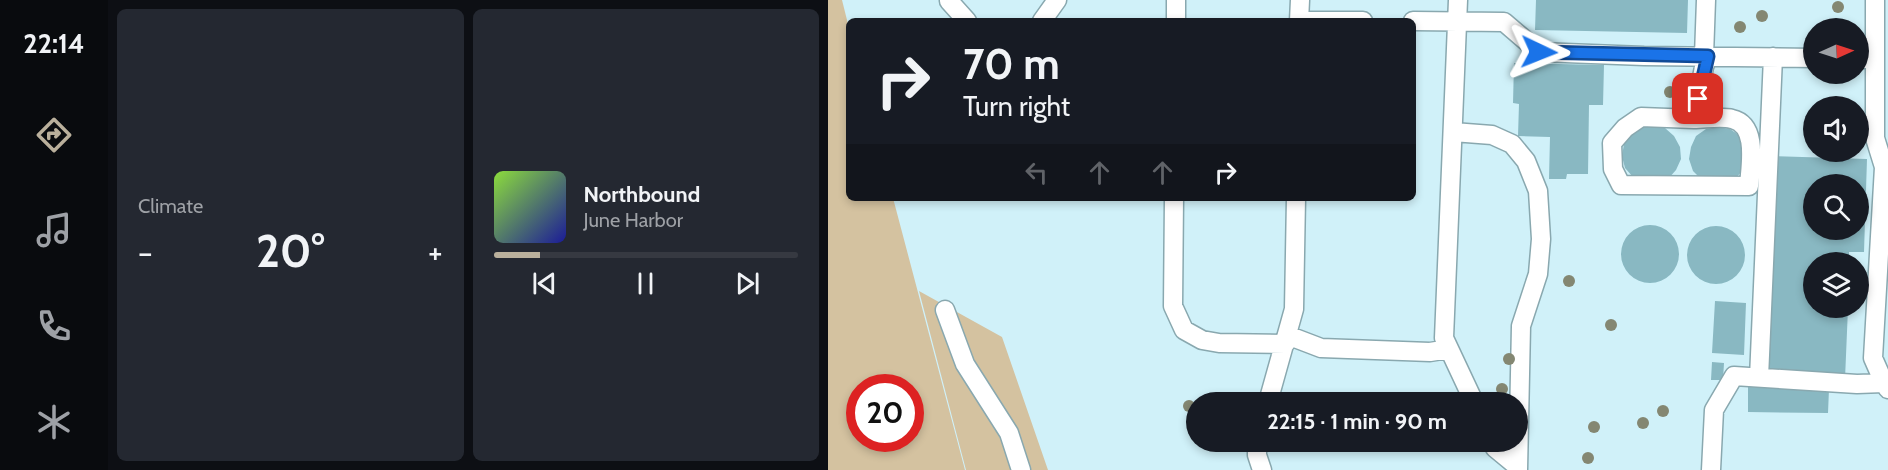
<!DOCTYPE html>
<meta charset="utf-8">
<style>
body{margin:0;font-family:Cabin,sans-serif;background:#242831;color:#f1f3f6;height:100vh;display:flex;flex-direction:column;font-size:22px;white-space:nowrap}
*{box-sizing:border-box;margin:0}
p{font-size:20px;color:#9ea1a6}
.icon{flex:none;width:33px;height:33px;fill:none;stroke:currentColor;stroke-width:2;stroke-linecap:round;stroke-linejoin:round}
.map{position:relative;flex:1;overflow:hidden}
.drawer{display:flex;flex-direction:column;gap:9px;padding:9px;background:#0d0f14;width:720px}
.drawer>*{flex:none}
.guide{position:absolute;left:18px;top:18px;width:570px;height:183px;border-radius:9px;box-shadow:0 3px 9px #0003;background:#171b24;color:#f1f3f6;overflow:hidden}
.needle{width:39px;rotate:87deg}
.controls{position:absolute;left:975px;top:18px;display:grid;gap:12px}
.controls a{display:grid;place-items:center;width:66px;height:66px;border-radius:50%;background:#171b24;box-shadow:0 3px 9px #0003;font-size:30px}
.speed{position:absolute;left:18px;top:374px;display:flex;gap:12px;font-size:30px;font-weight:700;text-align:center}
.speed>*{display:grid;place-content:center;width:78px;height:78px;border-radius:50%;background:#171b24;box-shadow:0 3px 9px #0003;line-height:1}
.speed .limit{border:9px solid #d22;background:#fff;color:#111}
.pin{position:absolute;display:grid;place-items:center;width:51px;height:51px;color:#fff;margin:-26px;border-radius:12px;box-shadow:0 3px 9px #0006}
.me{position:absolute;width:66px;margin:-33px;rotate:92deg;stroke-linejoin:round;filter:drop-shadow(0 0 4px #0008)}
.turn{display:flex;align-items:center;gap:21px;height:126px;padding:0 18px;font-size:27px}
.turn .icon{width:78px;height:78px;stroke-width:2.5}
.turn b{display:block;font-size:42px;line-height:51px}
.lanes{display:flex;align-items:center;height:57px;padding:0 18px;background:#0003;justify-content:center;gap:30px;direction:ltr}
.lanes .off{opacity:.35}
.big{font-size:45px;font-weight:700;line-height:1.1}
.drawer .card{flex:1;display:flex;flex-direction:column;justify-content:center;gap:9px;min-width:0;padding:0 21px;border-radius:9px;background:#242831}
.song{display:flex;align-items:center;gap:18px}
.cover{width:72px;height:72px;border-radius:9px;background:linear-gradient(135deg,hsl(90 70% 55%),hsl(240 70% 35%))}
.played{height:6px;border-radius:3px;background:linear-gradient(90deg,#bab09c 15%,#363941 15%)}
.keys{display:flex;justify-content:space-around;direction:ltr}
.heat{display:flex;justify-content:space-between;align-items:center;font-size:33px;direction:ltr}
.drawer .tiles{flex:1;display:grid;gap:9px;grid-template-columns:repeat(2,1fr)}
.trip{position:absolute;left:358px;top:392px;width:342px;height:60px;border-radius:30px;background:#171b24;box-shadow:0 3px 9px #0003;font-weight:700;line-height:60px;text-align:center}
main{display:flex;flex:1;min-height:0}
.dock{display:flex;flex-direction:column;width:108px;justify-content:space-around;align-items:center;background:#090b0e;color:#9ea1a6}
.dock .icon{width:42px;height:42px}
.dock .on{color:#bab09c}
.dock b{font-size:27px;color:#f1f3f6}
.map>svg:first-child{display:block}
.green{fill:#d4c2a0;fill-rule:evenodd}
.building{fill:#89b8c2;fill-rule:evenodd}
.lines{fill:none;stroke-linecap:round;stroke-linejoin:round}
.minor-casing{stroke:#89a8af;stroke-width:21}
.minor{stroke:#fff;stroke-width:18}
.tree{fill:#848772}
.route-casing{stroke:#114b97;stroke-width:15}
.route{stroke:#1a73e8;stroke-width:10}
</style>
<main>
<nav class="dock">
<b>22:14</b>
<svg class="icon on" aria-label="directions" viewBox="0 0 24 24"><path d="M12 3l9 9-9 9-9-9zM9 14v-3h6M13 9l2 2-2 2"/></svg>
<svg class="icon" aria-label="music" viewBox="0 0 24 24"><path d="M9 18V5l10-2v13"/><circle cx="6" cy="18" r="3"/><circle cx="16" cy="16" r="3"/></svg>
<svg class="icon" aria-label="phone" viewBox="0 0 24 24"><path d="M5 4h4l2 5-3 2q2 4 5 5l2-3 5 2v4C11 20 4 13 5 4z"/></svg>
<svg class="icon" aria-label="climate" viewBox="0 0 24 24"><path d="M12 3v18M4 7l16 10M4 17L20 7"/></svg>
</nav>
<section class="drawer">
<div class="tiles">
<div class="card"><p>Climate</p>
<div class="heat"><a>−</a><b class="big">20°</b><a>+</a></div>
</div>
<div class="card">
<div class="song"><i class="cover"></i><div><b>Northbound</b><p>June Harbor</p></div></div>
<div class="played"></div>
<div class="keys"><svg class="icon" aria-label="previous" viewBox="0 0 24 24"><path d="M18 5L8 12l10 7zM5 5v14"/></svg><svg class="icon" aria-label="pause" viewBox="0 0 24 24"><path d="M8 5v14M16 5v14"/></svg><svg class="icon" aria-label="next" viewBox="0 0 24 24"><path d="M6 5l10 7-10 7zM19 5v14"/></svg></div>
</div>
</div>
</section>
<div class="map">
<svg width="1060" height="470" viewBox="0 0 1060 470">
<rect width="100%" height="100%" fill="#d0f1f9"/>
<path class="green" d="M0,0H14L21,28V198H65L137,470H0ZM32,387H82V438H32Z
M91,291L174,337L220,470H138Z"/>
<path class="building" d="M708,0H860L859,33L707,30Z
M686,63L776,65L775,105H761L760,174H739L738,179H721L722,137L690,136L691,104L685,103Z
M825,125L837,128L846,136L852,147L853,159L848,170L840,179L805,177L797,168L794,156L796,144L803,134L813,127Z
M890,127L902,129L912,136L918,146L915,170L907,179H873L865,171L861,159L863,147L868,136L878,129Z
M945,156L1039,159L1036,252H1021V262H986V308H1020L1017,379L939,377ZM986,184H1030V230H986Z
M793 254a29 29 0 1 1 58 0a29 29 0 1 1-58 0Z
M859 255a29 29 0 1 1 58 0a29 29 0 1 1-58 0Z
M887,301L918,303L916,355L884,353Z
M884,362L896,363L895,380H883Z
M920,387L1001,389L1000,413L920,412Z"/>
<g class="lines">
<defs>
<path id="minor" d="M630,0L616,338L646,402
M121,1L139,21
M214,21L229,0
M348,21V0
M471,21H535
M471,21L472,0
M585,21L676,22L711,52L816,56L986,58
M876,56L878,0
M1030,59H1047V0
M1047,59V138L1056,167L1045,358L1056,383
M866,119C878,119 893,116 904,119C931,125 922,167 921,186L793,185L785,169L784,143L797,128L813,117L866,119L876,67L880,56
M625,132L664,135L684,144L698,161L710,191L713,239L710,274L693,326L690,470
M346,198L345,306L356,330L374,340L391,343L457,344
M117,310L137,364L181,433L193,470
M459,335L493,348L602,352L621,349
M931,378L945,57
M440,402L466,309L468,198
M429,441V455L434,470
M664,441L667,448L690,467
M883,470L886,410L906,376L1029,384L1056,383L1060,389"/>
</defs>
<use href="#minor" class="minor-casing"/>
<use href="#minor" class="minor"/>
</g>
<g class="tree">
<circle cx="1010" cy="7" r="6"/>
<circle cx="934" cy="16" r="6"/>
<circle cx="912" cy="27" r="6"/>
<circle cx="842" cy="92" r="6"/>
<circle cx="741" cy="281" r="6"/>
<circle cx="783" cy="325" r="6"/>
<circle cx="681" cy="359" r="6"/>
<circle cx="674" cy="389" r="6"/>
<circle cx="361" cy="406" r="6"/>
<circle cx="835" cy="411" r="6"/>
<circle cx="815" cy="423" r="6"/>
<circle cx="766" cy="427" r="6"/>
<circle cx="760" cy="458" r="6"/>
</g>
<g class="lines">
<defs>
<path id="route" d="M711,52L880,56L870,99"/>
</defs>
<use href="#route" class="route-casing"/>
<use href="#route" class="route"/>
</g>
</svg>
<div class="controls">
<a><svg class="needle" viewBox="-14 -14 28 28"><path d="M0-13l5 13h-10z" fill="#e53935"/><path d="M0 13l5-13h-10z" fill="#9ea1a6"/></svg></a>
<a><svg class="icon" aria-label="sound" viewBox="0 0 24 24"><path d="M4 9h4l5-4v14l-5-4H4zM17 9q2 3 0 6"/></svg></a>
<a><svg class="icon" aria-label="search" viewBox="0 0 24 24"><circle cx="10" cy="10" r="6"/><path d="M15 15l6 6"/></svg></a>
<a><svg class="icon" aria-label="layers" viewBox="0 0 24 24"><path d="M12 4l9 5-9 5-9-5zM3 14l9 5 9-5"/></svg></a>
</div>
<div class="speed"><div class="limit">20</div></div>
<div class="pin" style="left:870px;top:99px;background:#d93025"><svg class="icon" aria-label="arrive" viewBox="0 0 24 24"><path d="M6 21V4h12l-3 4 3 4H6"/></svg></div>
<svg class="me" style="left:711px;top:52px" viewBox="-20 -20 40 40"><path d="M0-17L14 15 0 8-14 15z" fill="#1a73e8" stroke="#fff" stroke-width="4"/></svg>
<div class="trip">22:15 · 1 min · 90 m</div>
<div class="guide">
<div class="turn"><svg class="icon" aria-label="right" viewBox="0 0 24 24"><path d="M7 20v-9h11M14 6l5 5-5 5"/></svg><div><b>70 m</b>Turn right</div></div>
<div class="lanes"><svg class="icon off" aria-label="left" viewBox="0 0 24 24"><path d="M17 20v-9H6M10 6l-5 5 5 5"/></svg><svg class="icon off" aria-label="ahead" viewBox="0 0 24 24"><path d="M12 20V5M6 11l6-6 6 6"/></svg><svg class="icon off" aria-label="ahead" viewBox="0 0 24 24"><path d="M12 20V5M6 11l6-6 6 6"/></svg><svg class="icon" aria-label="right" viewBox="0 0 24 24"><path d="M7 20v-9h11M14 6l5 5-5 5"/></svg></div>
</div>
</div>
</main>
